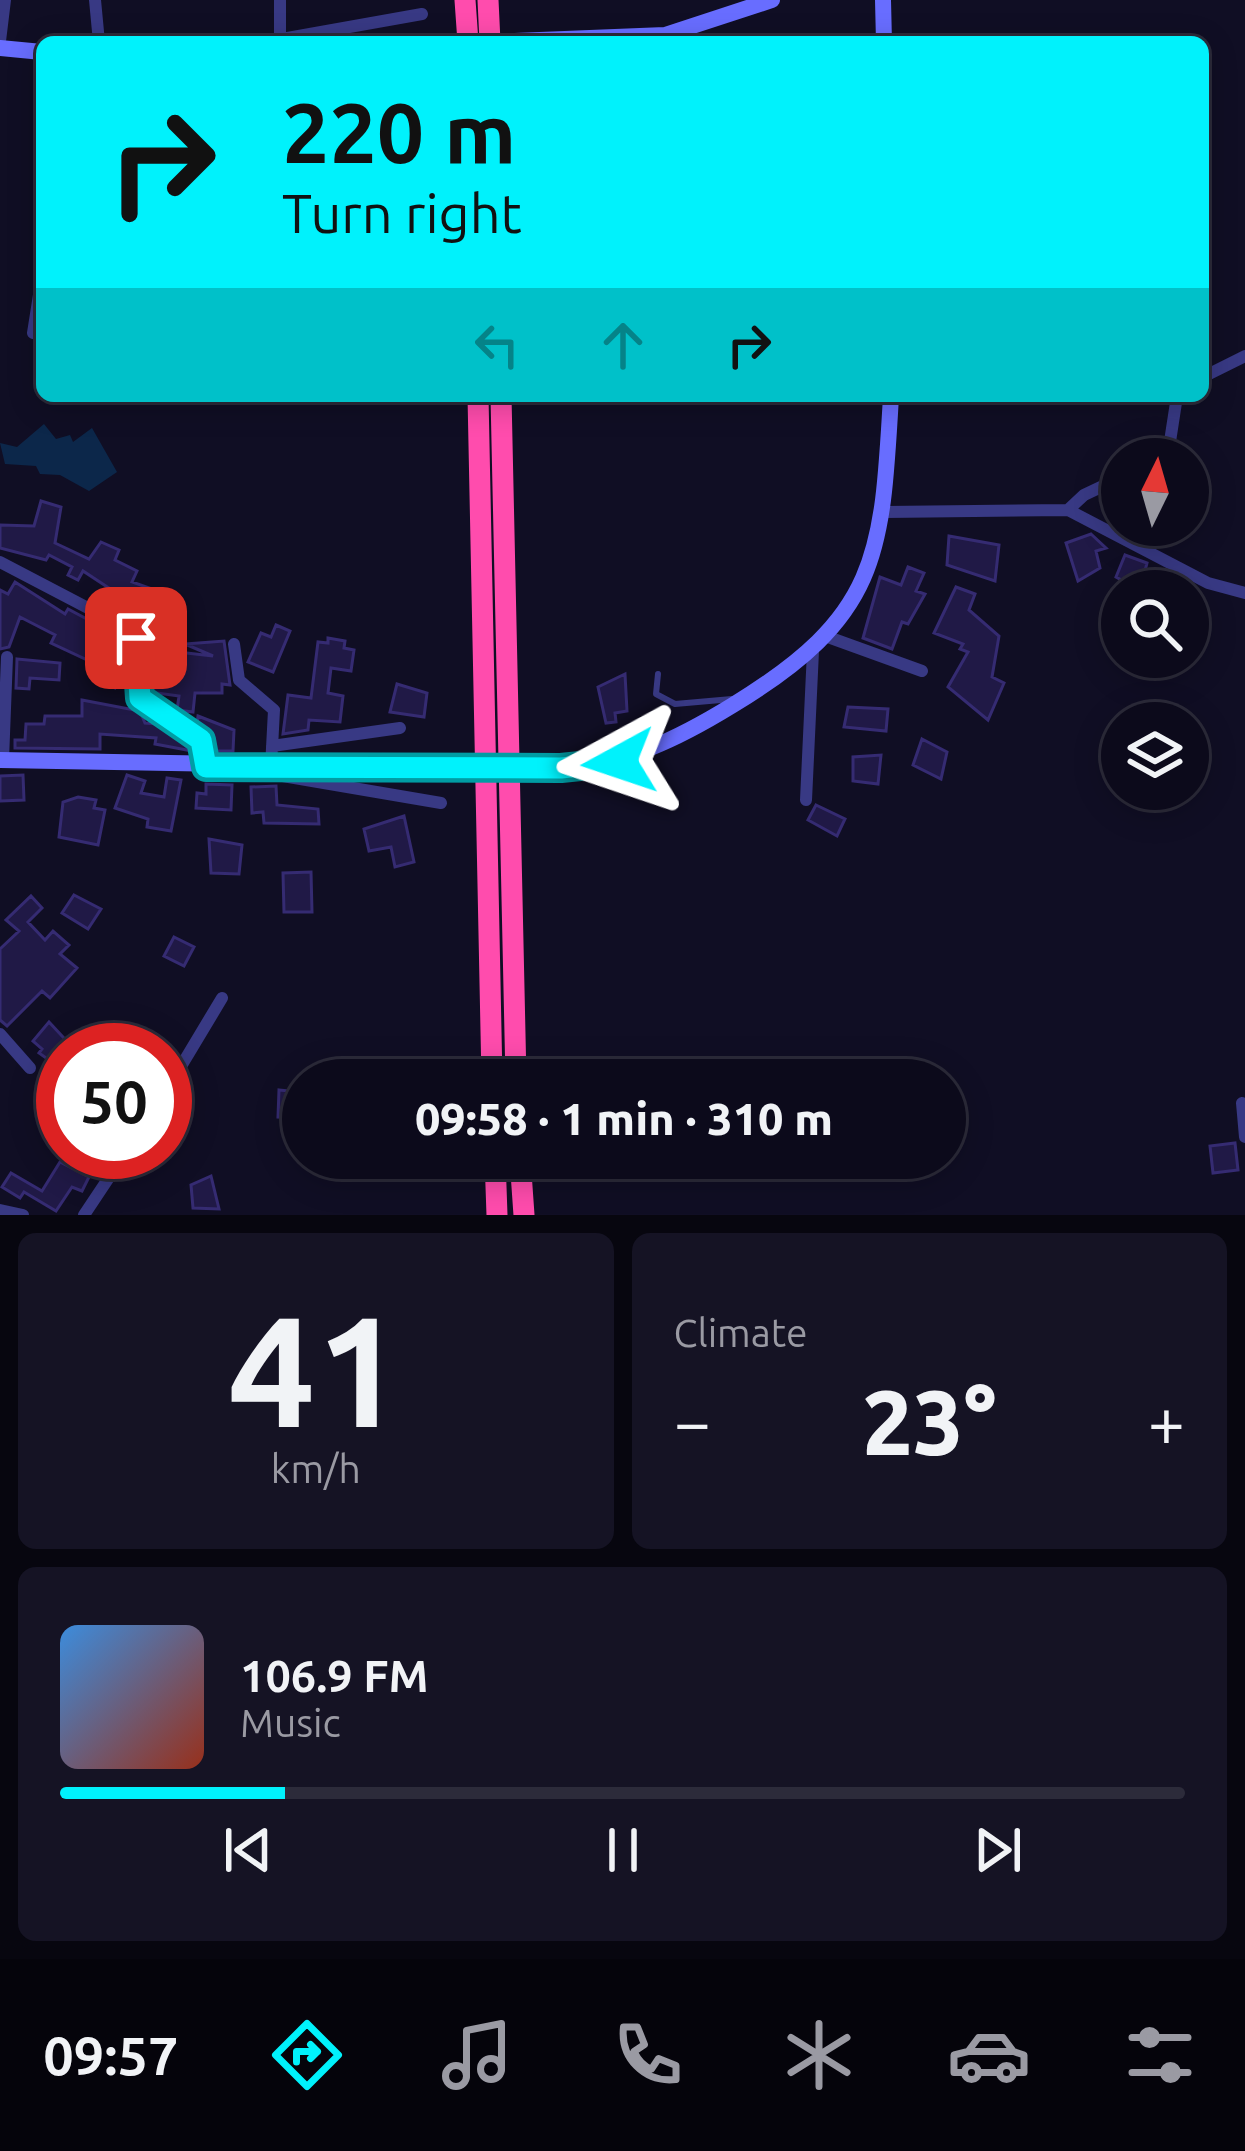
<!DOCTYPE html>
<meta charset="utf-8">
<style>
body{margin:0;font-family:Ubuntu,sans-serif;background:#151324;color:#f1f3f6;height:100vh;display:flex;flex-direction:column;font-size:45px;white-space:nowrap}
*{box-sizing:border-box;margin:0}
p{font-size:39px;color:#9a9aa3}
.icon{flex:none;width:66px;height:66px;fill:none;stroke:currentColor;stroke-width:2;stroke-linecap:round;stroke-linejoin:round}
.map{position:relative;height:1215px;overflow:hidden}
.details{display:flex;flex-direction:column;gap:18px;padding:18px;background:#07060f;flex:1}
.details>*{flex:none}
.banner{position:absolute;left:36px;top:36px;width:1173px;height:366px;border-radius:18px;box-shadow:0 6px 30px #0003,0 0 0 3px #2c2b3a;background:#00f2fc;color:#111;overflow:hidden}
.needle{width:78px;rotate:5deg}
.fabs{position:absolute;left:1101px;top:438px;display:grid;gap:24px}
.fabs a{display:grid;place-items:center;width:108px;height:108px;border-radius:50%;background:#0c0a1b;box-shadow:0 6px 30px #0003,0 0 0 3px #2c2b3a;font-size:60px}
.speed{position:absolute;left:36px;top:1023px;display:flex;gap:24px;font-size:60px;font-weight:700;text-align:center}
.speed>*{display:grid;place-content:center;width:156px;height:156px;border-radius:50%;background:#0c0a1b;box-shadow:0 6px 30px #0003,0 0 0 3px #2c2b3a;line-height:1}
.speed .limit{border:18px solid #d22;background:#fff;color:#111}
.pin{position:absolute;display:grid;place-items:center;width:102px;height:102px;color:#fff;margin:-51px;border-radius:24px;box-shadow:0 6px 18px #0006}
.me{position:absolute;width:132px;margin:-66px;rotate:265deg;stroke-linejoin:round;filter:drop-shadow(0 0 9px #0008)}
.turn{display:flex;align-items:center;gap:42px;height:252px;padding:0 48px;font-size:54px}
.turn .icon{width:156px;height:156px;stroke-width:2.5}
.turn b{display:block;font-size:84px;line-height:102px}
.lanes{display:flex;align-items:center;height:114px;padding:0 48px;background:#0003;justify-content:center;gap:60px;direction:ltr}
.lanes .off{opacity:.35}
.big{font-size:90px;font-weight:800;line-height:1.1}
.details .widget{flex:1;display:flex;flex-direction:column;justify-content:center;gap:18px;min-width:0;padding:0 42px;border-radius:18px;background:#151324}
.details .dial{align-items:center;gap:0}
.dial b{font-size:156px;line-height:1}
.song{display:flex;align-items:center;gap:36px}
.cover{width:144px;height:144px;border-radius:18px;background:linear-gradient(135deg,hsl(210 70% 55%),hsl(10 70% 35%))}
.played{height:12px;border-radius:6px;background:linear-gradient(90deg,#00f2fc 20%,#2c2b3a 20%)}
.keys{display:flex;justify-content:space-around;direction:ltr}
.heat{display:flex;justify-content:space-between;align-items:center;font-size:66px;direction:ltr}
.details .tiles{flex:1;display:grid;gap:18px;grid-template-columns:1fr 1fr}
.widget:last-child{grid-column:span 2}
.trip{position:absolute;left:282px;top:1059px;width:684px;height:120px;border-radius:60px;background:#0c0a1b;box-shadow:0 6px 30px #0003,0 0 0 3px #2c2b3a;font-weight:800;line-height:120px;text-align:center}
.tabs{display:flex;height:192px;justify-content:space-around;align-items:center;background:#05040b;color:#9a9aa3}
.tabs .icon{width:84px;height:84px}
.tabs .current{color:#00f2fc}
.tabs b{font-size:54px;color:#f1f3f6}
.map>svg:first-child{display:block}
.water{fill:#0c274a}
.building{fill:#201946;stroke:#352b72;stroke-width:3}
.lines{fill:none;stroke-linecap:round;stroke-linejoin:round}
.lane{stroke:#383984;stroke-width:6}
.street{stroke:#383984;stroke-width:12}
.secondary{stroke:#686dff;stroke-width:16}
.highway{stroke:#ff4cad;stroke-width:21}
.secondary-bridge{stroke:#686dff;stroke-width:16}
.route-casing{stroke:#009da4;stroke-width:30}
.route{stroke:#00f2fc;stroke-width:21}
</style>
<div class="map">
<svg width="1245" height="1215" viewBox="0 0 1245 1215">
<rect width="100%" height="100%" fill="#100e24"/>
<path class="water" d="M44,424L56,439L70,435L73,442L92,428L117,472L89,491L60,475L40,474L36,466L5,464L0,443L17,447Z"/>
<path class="building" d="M41,501L61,507L55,543L89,559L101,542L119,550L115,560L137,571L132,582L180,599L165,635L154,630L156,606L149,619L123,608L127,600L83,571L78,580L68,575L72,567L49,555L46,560L0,548V525L34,526Z
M1091,534L1106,548L1096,551L1100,568L1078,581L1066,543Z
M949,536L999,545L995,581L947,565Z
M1125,555L1147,563L1140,590L1116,577Z
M908,567L924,573L916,591L925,594L908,624L902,622L892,649L863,638L880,577L901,585Z
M15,582L65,614L68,609L111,632L107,641L126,651L127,663L115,688L96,679L102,667L51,643L55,635L20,617L9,647L0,649V590L8,594Z
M956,587L975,594L969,610L999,636L992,677L1004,683L988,720L948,687L968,652L960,649L963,644L934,633Z
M276,625L290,631L273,672L248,662L261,633L271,637Z
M328,638L345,641L344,648L354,650L351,671L331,668L328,693L343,696L340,722L309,720L308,730L283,734L288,695L311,698L318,642L328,643Z
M224,641L230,685L222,684V693H195L193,712L177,710L179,696L150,692L151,649L213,656L185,644Z
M17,659L60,663L59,680L30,678L29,689L16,688Z
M625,674L627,711L615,713L616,722L606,723L598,687Z
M397,684L427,693L424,717L390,712Z
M82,700L140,711L145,723L159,724L192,751L155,744L156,738L100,734V749L15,748V740H25L26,724H44L45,716H82Z
M848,707L888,709L886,731L844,727Z
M198,716L234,730L233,751H214L211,736L197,724Z
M922,739L947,752L941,779L913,765Z
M881,755L878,784L853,781V757Z
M23,775L24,800L0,801V776Z
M127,775L145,781L141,793L164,797L167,778L181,780L171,831L147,827L148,819L115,808Z
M206,784L232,785L231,810L196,808L197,793L206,794Z
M276,786L277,805L318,809L319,824L264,823L263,812L252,813L251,787Z
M78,797L96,800L94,808L105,810L98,845L59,837L63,802Z
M816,805L845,819L837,836L808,820Z
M404,816L414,862L395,867L391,847L369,851L364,829Z
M209,839L242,845L239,874L211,873Z
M311,872L312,912H284L283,873Z
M74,895L101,909L88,929L62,913Z
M31,896L42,908L28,922L45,940L53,931L69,945L60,954L77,968L50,998L42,991L7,1026L0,1020V949L19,931L6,920Z
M174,937L194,947L184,966L164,956Z
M49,1022L75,1050H63V1070L39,1053L42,1049L33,1041Z
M279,1090L300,1092L298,1118L278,1117Z
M1235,1143L1238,1170L1213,1173L1210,1146Z
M60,1162L89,1177L82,1191L72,1187L56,1211L24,1192L20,1198L2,1187L11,1173L42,1191Z
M211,1176L219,1209L193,1208L191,1185Z"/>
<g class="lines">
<path class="lane" d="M658,674L656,694L675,704L732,699"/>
<path class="street" d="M95,0L99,42
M280,38V0
M0,41L5,0
M265,42L422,14
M33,333L42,276
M1203,377L1245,356
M1159,459L1169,448L1177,396
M1068,510L1084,495L1122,477
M885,512L1068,510L1208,583L1245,593
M0,562L130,630L136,637L140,698L201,740L206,767
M828,637L922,671
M234,644L239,680L274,710L271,767
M272,746L400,728
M3,760L7,657
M241,769L441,803
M806,800L813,651
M0,1034L30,1068
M165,1093L222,998
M1242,1103L1245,1137
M0,1210L23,1215
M84,1215L126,1152"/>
<path class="secondary" d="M883,0L884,42
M490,42L665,35L772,0
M0,48L42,52
M0,760L395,767
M561,768C628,763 676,740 733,705C879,616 882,557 891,396"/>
<path class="highway" d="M465,0L468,42
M488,0L490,42
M478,396L492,1080
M501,396L516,1080
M495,1158L497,1215
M520,1158L524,1215"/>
<path class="secondary-bridge" d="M395,767L561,768"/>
</g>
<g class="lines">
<defs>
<path id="route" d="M136,638L140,698L201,740L206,767L561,768L619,762"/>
</defs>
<use href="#route" class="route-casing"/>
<use href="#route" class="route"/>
</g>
</svg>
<div class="fabs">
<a><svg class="needle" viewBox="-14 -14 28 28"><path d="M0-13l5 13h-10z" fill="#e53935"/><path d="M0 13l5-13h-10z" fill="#9a9aa3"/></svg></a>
<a><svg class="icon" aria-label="search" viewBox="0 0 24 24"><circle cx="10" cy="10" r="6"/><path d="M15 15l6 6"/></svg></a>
<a><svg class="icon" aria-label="layers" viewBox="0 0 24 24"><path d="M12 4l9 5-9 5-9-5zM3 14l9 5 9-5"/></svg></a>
</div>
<div class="speed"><div class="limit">50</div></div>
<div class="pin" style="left:136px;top:638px;background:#d93025"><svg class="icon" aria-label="arrive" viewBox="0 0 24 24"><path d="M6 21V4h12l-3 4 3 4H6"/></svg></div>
<svg class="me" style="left:619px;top:762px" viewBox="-20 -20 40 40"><path d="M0-17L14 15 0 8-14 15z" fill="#00f2fc" stroke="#fff" stroke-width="4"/></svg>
<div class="trip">09:58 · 1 min · 310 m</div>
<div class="banner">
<div class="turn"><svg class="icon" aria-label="right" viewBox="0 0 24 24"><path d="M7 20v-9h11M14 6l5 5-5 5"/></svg><div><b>220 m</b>Turn right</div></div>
<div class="lanes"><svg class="icon off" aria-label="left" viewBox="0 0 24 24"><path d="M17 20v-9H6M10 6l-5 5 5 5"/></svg><svg class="icon off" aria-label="ahead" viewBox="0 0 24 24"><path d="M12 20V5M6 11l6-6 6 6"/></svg><svg class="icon" aria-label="right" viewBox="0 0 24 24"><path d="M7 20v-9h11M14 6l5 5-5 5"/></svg></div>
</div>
</div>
<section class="details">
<div class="tiles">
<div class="widget dial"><b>41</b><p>km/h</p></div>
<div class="widget"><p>Climate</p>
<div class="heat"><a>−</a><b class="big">23°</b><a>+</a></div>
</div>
<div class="widget">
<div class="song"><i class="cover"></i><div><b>106.9 FM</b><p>Music</p></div></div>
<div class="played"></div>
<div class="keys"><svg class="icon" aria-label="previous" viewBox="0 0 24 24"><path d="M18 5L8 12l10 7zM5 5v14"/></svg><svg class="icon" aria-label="pause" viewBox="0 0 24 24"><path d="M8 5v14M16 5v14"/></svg><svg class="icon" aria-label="next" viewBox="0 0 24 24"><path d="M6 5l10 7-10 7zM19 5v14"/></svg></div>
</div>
</div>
</section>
<nav class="tabs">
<b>09:57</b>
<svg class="icon current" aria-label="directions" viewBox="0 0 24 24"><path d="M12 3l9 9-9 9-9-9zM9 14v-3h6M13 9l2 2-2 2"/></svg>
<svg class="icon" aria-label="music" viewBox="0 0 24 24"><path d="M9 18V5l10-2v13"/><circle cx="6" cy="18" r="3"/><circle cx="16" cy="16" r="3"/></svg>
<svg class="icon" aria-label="phone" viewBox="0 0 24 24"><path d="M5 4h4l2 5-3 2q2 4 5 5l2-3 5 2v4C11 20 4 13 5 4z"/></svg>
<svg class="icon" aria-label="climate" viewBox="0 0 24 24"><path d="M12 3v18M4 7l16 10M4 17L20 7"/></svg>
<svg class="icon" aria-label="car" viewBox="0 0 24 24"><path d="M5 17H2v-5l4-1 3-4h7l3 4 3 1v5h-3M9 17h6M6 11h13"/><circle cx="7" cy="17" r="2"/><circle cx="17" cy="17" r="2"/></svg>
<svg class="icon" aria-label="filters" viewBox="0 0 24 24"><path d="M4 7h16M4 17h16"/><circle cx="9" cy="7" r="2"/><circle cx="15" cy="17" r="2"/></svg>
</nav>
